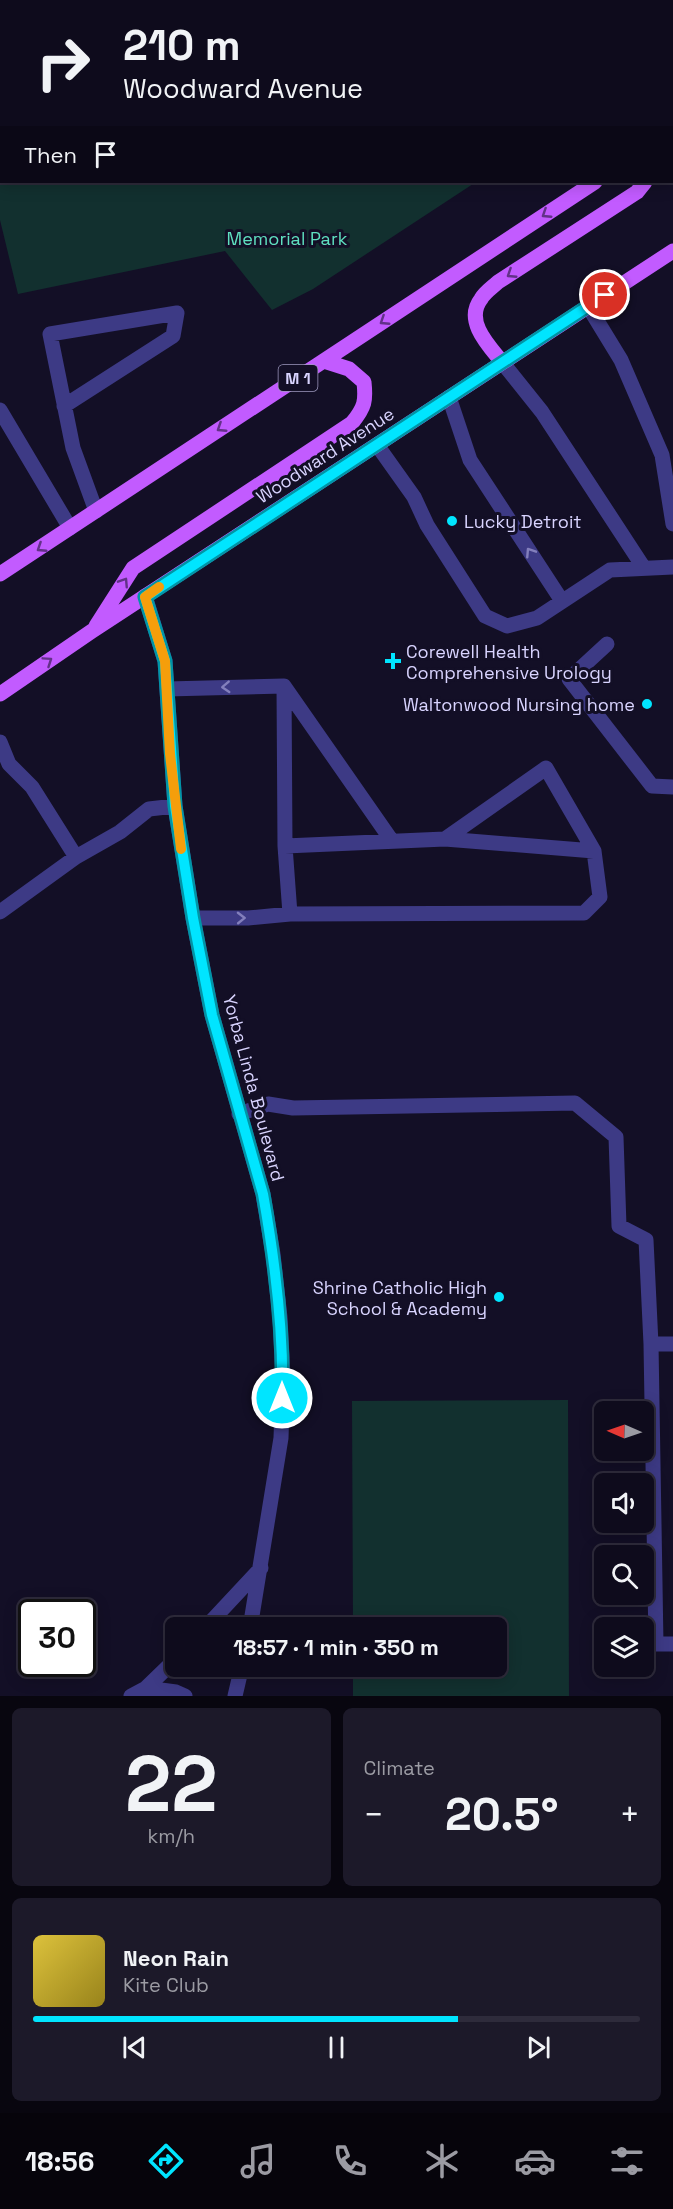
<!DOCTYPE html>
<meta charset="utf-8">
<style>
body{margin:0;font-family:"Space Grotesk",sans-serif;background:#1c1929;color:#f1f3f6;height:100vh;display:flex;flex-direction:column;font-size:22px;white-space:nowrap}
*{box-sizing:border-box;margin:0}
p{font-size:20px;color:#9b9ba3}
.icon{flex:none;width:33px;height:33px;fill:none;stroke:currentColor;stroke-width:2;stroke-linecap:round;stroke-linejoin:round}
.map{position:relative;height:1696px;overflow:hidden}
.panel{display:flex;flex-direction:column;gap:12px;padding:12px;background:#08060f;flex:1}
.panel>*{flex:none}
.hud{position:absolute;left:0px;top:0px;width:674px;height:183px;box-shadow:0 3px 15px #0003,0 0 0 2px #2e2b3b;background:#0e0b1c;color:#f1f3f6;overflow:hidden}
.needle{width:39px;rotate:272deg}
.fabs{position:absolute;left:594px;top:1401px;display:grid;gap:12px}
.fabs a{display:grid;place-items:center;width:60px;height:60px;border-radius:9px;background:#0e0b1c;box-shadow:0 3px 15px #0003,0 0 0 2px #2e2b3b;font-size:30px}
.speed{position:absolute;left:18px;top:1599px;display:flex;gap:12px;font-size:30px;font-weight:700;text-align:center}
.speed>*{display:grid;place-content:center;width:78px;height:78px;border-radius:50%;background:#0e0b1c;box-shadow:0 3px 15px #0003,0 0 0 2px #2e2b3b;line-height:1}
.speed .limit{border:3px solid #111;border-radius:9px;background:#fff;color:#111}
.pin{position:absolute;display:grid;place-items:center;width:51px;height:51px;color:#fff;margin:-26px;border:3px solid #fff;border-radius:50%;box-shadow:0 2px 6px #0007}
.me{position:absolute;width:66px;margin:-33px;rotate:0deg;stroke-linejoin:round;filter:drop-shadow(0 0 4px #0008)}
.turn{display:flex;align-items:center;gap:21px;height:126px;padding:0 24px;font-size:27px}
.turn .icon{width:78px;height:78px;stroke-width:2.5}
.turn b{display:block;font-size:42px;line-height:51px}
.then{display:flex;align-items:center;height:57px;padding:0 24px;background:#0003;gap:12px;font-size:22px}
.big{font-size:45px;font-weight:800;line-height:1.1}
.panel .widget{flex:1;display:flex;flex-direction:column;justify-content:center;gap:9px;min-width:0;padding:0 21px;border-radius:9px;background:#1c1929}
.panel .dial{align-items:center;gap:0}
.dial b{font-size:78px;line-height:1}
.song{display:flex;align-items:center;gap:18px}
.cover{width:72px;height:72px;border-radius:9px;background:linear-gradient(135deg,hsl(50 70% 55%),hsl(50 70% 35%))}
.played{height:6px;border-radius:3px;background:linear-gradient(90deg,#00e5ff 70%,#2e2b3b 70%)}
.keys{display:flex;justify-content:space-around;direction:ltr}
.heat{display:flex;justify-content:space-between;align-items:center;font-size:33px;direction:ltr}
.panel .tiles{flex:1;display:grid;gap:12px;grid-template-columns:1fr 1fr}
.widget:last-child{grid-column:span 2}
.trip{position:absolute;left:165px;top:1617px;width:342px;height:60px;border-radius:9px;background:#0e0b1c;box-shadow:0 3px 15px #0003,0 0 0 2px #2e2b3b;font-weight:800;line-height:60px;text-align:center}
.dock{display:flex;height:96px;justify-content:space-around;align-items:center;background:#06040b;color:#9b9ba3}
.dock .icon{width:42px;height:42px}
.dock .selected{color:#00e5ff}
.dock b{font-size:27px;color:#f1f3f6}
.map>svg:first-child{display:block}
.park{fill:#12302f}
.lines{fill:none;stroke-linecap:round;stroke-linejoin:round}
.minor{stroke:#3d3a85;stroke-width:15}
.major{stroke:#c25bff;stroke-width:15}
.oneway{stroke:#623188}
.oneway2{stroke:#837fbc}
.route-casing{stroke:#0095a6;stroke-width:15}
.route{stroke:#00e5ff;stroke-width:10}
.slow{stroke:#f59e0b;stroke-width:10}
.poi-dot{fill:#00e5ff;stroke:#130f26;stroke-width:2}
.labels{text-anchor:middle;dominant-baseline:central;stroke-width:6;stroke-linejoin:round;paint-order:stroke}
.shield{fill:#130f26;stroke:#9e99be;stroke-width:1.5}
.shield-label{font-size:16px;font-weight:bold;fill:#d9d4ff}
.park-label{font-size:18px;fill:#5fe0c0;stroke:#130f26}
.street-label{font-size:18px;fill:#d9d4ff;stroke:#130f26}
.poi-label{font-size:18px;fill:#d9d4ff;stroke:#130f26;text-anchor:start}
</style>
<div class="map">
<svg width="673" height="1696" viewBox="0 0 673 1696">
<rect width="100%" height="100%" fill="#130f26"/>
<path class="park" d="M0,0H673V51L672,2H2V182H476L313,289L272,310L225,251L18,294L0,220Z
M568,1400L569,1696H353V1667L496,1666V1628L353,1627L352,1401Z"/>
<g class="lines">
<path class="minor" d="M588,306L621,360L662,455L673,524
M502,362L542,412L644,568
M449,397L470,460L562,601
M64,406L173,336L177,313L50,334L73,448L96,511
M0,410L70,528
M377,445L414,497L427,525L485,616L507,626L537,618L610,570L673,567
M145,596L165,661L175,806L193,918L212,1015L263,1194L273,1254L280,1317L283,1377L281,1438L250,1628
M607,644L569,679L652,786L673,787
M167,689L284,686
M0,742L9,764L32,787L76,857
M445,839L594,851
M285,846L284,686L392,841
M0,912L76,857L120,832L149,809L175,806
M193,918H248L290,914L584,913L600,897L594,851L546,768L445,839L285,846L290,914
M239,1114L268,1104L293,1108L575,1103L616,1137L619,1226L646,1240L651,1344L656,1644H673
M651,1344H673
M205,1628L261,1568
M146,1688L176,1692L185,1696
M131,1696L146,1688L176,1659
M235,1696L242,1666"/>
<path class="major" d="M672,142L673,141
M502,362C489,346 464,321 481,299C485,292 493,287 498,282L637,192L645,182
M0,574L595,182
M96,626L133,568L352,423C365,407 366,401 364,382L349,369L324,361
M0,694L92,631L673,251"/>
</g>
<defs><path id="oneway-chevron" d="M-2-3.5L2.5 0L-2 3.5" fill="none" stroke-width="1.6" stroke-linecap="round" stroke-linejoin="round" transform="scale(1.5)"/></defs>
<g class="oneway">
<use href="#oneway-chevron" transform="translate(546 214) rotate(147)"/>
<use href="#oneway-chevron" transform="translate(511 274) rotate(147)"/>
<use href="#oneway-chevron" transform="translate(384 321) rotate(147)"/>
<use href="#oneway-chevron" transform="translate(221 428) rotate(147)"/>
<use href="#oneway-chevron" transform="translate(41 548) rotate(147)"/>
<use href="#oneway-chevron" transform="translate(124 582) rotate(-57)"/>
<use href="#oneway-chevron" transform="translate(48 661) rotate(-34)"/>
</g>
<g class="oneway2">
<use href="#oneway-chevron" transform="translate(530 552) rotate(-123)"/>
<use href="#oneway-chevron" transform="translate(226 687) rotate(177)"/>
<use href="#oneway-chevron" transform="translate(241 918) rotate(-1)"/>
</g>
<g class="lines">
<defs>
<path id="route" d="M282,1398C284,1329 275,1261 263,1194L212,1015L193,918L175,806L165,661L145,597L605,295"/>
</defs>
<use href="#route" class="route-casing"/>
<use href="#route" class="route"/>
<path class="slow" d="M159,587L145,597L165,661L170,754L181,849"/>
</g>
<g class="poi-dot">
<circle cx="452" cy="521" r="6"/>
<path d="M390 652h6v6h6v6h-6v6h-6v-6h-6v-6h6z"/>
<circle cx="647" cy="704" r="6"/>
<circle cx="499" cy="1297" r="6"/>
</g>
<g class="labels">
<rect class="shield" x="278.5" y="365" width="39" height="26" rx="4.5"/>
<g class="shield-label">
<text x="298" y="378">M 1</text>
</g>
<g class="park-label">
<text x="287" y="238">Memorial Park</text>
</g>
<g class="street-label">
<text transform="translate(325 455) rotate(-33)">Woodward Avenue</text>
<text transform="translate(254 1088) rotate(75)">Yorba Linda Boulevard</text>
</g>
<g class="poi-label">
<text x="464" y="521">Lucky Detroit</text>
<text x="406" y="651">Corewell Health<tspan x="406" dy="21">Comprehensive Urology</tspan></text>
<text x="635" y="704" text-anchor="end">Waltonwood Nursing home</text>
<text x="487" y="1287" text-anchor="end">Shrine Catholic High<tspan x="487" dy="21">School &amp; Academy</tspan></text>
</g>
</g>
</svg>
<div class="fabs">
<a><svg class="needle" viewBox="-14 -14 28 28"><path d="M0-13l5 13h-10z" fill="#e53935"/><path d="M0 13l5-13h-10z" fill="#9b9ba3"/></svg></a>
<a><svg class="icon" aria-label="sound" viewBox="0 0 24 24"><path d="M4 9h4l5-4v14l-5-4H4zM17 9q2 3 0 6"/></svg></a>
<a><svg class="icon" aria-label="search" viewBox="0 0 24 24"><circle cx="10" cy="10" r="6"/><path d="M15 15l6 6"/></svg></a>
<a><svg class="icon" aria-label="layers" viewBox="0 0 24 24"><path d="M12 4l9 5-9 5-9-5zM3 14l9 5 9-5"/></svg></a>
</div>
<div class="speed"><div class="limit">30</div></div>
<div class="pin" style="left:605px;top:295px;background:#d93025"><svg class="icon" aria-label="arrive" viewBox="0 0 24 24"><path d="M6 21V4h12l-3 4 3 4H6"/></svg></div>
<svg class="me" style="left:282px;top:1398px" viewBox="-20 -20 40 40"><circle r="17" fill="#00e5ff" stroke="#fff" stroke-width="3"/><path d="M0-11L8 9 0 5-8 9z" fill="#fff"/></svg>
<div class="trip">18:57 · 1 min · 350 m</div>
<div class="hud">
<div class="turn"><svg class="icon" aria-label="right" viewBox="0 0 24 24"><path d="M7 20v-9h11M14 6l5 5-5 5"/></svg><div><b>210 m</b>Woodward Avenue</div></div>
<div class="then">Then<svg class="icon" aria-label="arrive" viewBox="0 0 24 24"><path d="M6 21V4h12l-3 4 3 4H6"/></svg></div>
</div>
</div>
<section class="panel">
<div class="tiles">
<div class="widget dial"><b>22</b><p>km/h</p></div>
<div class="widget"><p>Climate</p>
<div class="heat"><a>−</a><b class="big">20.5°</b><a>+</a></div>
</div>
<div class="widget">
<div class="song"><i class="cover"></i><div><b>Neon Rain</b><p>Kite Club</p></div></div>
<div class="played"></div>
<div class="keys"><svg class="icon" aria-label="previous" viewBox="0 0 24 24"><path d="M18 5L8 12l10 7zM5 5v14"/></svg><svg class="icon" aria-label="pause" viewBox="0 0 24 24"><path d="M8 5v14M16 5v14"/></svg><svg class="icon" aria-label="next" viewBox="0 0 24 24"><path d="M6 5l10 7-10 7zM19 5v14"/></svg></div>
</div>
</div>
</section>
<nav class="dock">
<b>18:56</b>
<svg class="icon selected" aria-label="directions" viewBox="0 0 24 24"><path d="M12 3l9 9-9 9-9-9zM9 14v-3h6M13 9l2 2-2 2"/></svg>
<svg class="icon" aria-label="music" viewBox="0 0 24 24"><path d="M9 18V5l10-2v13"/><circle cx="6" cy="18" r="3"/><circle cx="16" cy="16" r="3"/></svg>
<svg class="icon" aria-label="phone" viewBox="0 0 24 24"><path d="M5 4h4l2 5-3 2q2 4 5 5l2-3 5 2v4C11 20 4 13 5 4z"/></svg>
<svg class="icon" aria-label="climate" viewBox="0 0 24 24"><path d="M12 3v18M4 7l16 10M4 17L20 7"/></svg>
<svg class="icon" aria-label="car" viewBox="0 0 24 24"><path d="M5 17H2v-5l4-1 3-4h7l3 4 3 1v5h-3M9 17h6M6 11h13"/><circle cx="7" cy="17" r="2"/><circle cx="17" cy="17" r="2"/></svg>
<svg class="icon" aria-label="filters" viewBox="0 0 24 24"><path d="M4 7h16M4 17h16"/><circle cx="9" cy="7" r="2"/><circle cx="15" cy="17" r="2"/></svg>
</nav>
